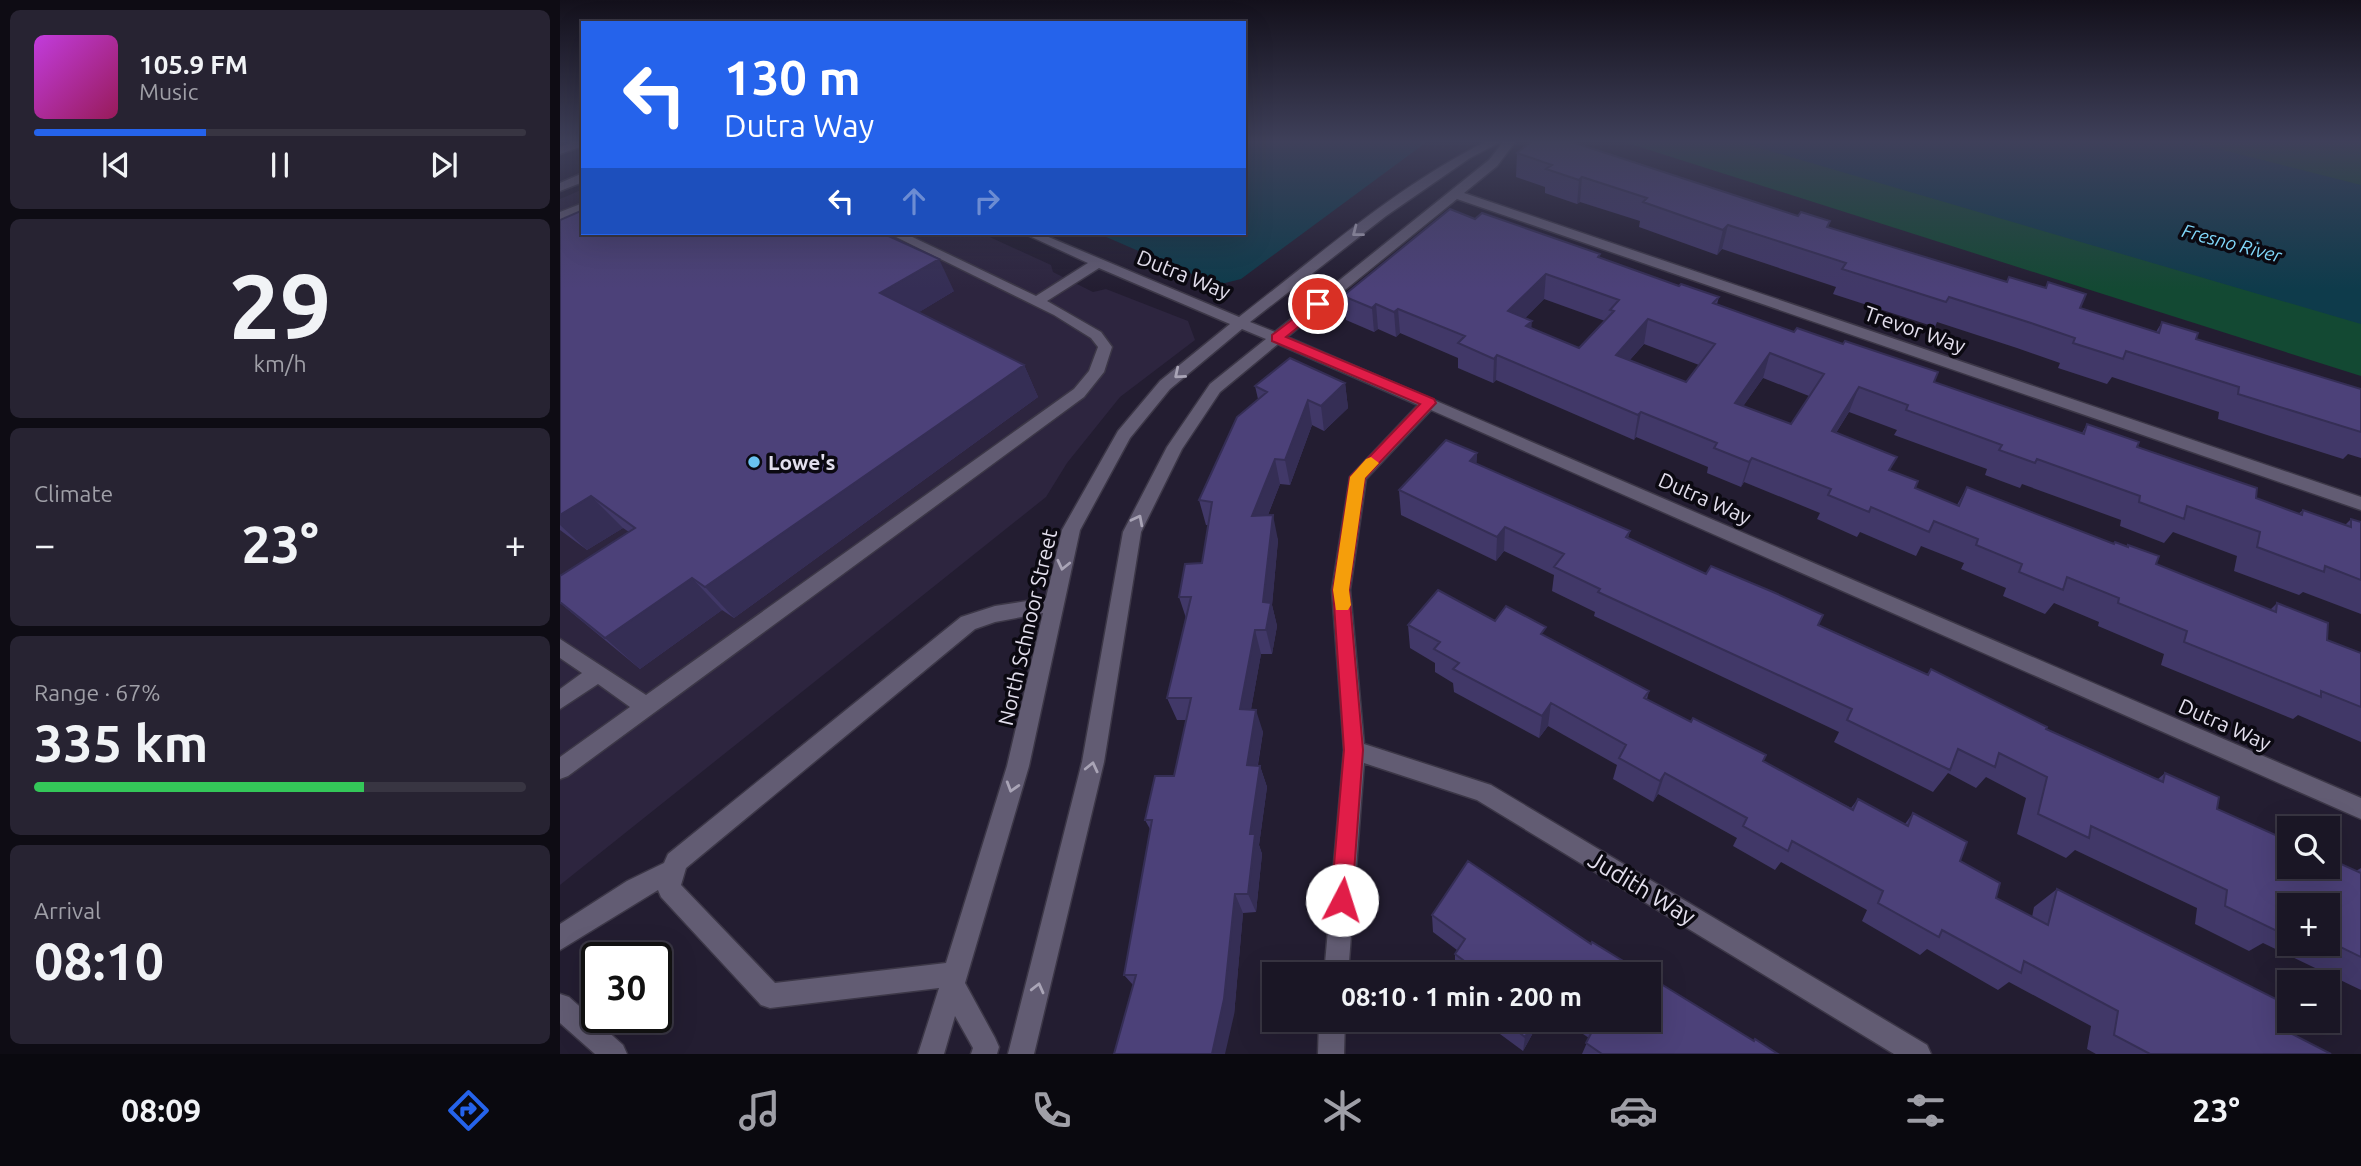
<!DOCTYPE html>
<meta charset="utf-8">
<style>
body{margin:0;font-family:Ubuntu,sans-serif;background:#272332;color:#f1f3f6;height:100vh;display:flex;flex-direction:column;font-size:26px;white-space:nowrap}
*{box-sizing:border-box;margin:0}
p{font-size:23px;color:#9f9fa7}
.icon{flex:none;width:38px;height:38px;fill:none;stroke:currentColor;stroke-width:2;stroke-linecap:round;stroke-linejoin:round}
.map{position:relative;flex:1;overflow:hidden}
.details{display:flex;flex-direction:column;gap:10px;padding:10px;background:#0e0c14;width:560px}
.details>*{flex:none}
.banner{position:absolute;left:21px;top:21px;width:665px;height:214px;border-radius:0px;box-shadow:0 7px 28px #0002,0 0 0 2px #383542;background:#2563eb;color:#fff;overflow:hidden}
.fabs{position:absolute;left:1717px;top:816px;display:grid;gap:14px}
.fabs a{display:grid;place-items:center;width:63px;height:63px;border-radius:0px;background:#1a1625;box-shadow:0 7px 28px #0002,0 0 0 2px #383542;font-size:35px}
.speed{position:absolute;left:21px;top:942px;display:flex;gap:14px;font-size:35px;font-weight:700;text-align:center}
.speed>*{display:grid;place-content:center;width:91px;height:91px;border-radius:50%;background:#1a1625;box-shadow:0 7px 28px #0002,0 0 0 2px #383542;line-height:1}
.speed .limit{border:4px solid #111;border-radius:10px;background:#fff;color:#111}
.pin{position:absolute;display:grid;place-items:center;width:60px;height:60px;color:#fff;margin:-30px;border:4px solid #fff;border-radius:50%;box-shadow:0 2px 7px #0007}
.me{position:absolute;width:77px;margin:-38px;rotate:5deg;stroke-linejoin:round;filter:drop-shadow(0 0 5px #0008)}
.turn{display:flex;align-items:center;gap:24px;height:147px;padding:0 28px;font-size:32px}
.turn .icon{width:91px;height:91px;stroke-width:2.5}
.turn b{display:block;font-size:49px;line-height:60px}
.lanes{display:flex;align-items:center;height:66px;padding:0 28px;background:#0003;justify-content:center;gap:35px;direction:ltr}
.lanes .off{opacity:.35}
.big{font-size:52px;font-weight:700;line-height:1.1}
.details .card{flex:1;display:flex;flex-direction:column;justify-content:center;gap:10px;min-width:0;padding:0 24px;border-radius:10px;background:#272332}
.details .dial{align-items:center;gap:0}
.dial b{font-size:91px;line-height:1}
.song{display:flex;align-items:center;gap:21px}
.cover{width:84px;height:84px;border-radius:10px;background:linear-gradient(135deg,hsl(290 70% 55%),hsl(330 70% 35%))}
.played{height:7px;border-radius:4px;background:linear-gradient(90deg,#2563eb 35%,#383542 35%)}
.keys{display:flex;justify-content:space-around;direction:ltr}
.heat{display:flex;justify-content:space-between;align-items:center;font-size:38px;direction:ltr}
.charge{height:10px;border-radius:5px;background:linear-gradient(90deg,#34c759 67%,#383542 0)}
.trip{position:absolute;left:702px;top:962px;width:399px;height:70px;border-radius:0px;background:#1a1625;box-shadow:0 7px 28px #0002,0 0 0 2px #383542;font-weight:700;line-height:70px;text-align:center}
.tab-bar{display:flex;height:112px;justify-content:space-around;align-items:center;background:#0a090f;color:#9f9fa7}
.tab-bar .icon{width:49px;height:49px}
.tab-bar .active{color:#2563eb}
.tab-bar b{font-size:32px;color:#f1f3f6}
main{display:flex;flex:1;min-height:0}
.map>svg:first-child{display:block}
.built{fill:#2d253f}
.green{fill:#134933}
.water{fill:#0e3b4b}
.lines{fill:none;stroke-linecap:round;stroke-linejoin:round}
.minor-casing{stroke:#3c3747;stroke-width:3}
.minor{fill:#625c73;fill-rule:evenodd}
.wall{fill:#413868;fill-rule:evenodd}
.shaded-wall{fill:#352e55}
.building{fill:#4c4179;stroke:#352e55;stroke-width:2;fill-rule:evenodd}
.oneway{stroke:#a9a4b6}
.route{fill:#e11d48;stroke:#92132f;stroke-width:2}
.slow{fill:#f59e0b}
.poi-dot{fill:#6ac3f1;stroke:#0b0911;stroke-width:2.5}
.labels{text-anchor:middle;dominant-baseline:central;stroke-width:7;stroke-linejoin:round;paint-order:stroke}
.far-water-label{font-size:19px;font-style:italic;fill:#81d8fb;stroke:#0b0911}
.street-label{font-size:21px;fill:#e3dfed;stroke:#0b0911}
.poi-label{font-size:21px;font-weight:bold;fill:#e3dfed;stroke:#0b0911;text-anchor:start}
.near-street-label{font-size:24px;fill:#e3dfed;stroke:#0b0911}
</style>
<main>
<section class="details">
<div class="card">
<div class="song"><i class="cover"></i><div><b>105.9 FM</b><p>Music</p></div></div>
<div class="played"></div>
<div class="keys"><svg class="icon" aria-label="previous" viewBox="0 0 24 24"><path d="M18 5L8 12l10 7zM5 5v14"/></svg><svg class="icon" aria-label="pause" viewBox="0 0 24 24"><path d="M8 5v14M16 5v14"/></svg><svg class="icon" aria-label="next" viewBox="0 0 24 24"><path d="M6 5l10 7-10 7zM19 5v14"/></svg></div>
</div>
<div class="card dial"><b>29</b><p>km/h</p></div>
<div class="card"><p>Climate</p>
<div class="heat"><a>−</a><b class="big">23°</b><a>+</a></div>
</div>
<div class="card"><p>Range · 67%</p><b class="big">335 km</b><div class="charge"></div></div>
<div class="card"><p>Arrival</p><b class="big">08:10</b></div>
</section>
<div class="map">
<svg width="1801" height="1054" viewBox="0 0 1801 1054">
<rect width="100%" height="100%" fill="#231d31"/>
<path class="built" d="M23,189V233H421L491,265L493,272L533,292L546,289L628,321L635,340L560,397L507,463L486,497L0,885V199Z"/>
<path class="green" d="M1061,141H1801V376Z"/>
<path class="water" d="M684,141H868L681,279L657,285L537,233H684Z
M1176,141H1627L1801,185V324Z"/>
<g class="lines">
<defs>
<path id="minor" d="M15,141H23V146L0,154V147Z
M927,141H942L910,158L826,216L690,322L715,332L929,160L944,141H956L937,166L904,193L1801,497V510L897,199L727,337L1801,798V819L871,410L806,479L790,590L804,744L931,785L1367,1045L1371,1054H1334L917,800L804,763L788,975H764L784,750L772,590L790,477L858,405L718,344L660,392L622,449L581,532L544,762L474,1054H448L522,762L563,532L607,447L650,384L706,339L682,329L610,389L570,438L520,530L469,766L405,983L435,1038L439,1047L437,1054H411L413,1048L395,1016L384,1054H358L379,988L210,1008L201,1005L101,897L98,890L0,950V924L67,881L104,863L108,854L401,617L435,606L486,598L502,530L558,431L600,381L670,324L539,268L487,301L541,332L552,347L544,372L524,397L8,776L0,779V757L70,707L38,684L0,709V689L22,673L0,658V639L86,695L514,389L529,371L538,347L531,338L494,315L328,233H344L476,296L528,263L463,233H479L679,317C758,256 837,186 927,141ZM483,613L447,766L386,963L215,983L121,885L126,868L415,629L435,622Z
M23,173V182L0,191V183Z
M23,203V212L0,221V212Z
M0,994L9,997L63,1045L67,1054H35L0,1023Z
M759,1020H785L784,1054H758Z"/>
</defs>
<use href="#minor" class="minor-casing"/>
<use href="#minor" class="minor"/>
</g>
<path class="wall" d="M957,153L1238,216L1270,221L1268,227L1520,308L1596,332L1602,322L1636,339L1801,389V458L1788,454L1783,459L1707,435L1658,419L1659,412L1552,377L1547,384L1498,368L1500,363L1457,348L1377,322L1375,327L1273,294L1276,287L1162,249L1157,255L1079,227L1080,221L1020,202L1017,204L985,193V187L956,177Z
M915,219L1040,254L1039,257L1119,286L1159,297L1157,304L1374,382L1522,433L1527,424L1696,498L1738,514L1743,510L1785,525L1791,519L1801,522V614L1743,592L1739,595L1674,571L1677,556L1613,532L1604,543L1560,526L1561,520L1462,484L1460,488L1425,475L1427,469L1334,435L1337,430L1289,412L1276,433L1355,488L1397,505L1407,487L1554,544L1555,542L1567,546L1568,545L1596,564L1710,610L1717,603L1767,640L1801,653V742L1738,715L1733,719L1601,665L1604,654L1538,626L1539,622L1494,603L1485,614L1443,596L1446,588L1401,569L1404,563L1361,546L1356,556L1300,532L1297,537L1257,519L1260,513L1184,482L1181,487L1147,473L1148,467L1076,437L1074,440L936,380L933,383L898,368V358L840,333L836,337L818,329L814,332L786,320L783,296ZM984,299L1045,321L1019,348L972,329L965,318ZM1084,344L1139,365L1126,382L1069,361ZM1203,378L1249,396L1231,424L1183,406Z
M0,220L394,291L359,312L464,365L478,397L174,618L162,610L80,669L0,603V576L69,532L63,528L27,550L0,530Z
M785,383L788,408L764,431L752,425L730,485L720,484L708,515L718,540L712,605L717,626L712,654H701L691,709L703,732L698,765L700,766L707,787L699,845L702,854L696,912L683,913L674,1015L573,985L564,975L590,829L585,820L614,776L626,720H617L607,698L626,618L619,597L642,563L649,525H646L639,500L698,399L695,386Z
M917,453L916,464L1070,531L1068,538L1367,674L1371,669L1486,729L1598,779L1605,773L1657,809L1796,871L1801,868V990L1703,943L1689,951L1635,924L1637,908L1515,850L1506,858L1457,834L1466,798L1426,777L1416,788L1388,773L1373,792L1274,742L1279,732L1034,616L1035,612L992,591L994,575L944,551L936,561L841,515L839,490ZM1729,905H1768V943H1729Z
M935,621L985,636L1089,691L1087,699L1291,808L1298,799L1345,824L1353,813L1436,898L1472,917L1474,907L1497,889L1726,1031L1771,1054H1536L1527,1049L1531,1026L1449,982L1438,990L1367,949L1360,955L1302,921L1307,910L1221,862L1215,870L1173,846L1177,838L1098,794L1093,802L1053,779L1057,765L988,726L979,738L894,692L893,683L875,672V663L850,648L848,625Z
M872,915L1031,944L1086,975H900L895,971V954L897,950L873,932Z
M921,1020H980L963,1051Z
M1002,1020H1088L1193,1041L1195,1039L1218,1054H1022L1029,1038Z"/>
<path class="shaded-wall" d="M1022,177L1020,202L1017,204L1019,180Z
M1168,225L1162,249L1157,255L1163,230Z
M379,259L394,291L338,325L320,293Z
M986,274L984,299L947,336L948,311Z
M816,304L818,329L814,332L812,308Z
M838,309L840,333L836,337L834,312Z
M1088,319L1084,344L1052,380L1056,355Z
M972,321L970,345L966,326Z
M1210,353L1203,378L1168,428L1175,403Z
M937,355L936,380L933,383L934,359Z
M464,365L478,397L174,618L145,587Z
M785,383L788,408L764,431L761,406Z
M1299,387L1289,412L1262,455L1272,431Z
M748,400L752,425L730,485L725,460Z
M1081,412L1076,437L1074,440L1078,415Z
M917,453L916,478L910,461Z
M1192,458L1184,482L1181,487L1189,462Z
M715,459L720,484L698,540L692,516Z
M31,496L63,528L27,550L0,525V515Z
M713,515L718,540L712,605L717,626L712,654L706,630L703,602Z
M945,527L944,551L936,561L937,537Z
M132,578L162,610L80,669L45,638Z
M695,630L701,654L687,732L680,709Z
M991,703L988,726L979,738L982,716Z
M696,710L703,732L694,787L687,765Z
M700,766L707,787L699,845L702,854L696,912L688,894L690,834Z
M1105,773L1098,794L1093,802L1100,781Z
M675,894L683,913L674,1015L665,1054H652Z
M975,1020H980L963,1051L965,1037Z"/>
<path class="building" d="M972,141H1009L1238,216L1241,212L1270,221L1267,227L1447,282L1449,277L1486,288L1488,282L1526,294L1520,308L1599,333L1602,322L1638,333L1636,339L1801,389V432L1678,394L1679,387L1566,351L1563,359L1513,343L1515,338L1471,323L1389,297L1386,302L1282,269L1286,263L1168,225L1163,230L1083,202L1087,198L1022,177L1019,180L986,169L992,165L957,153Z
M890,209L915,219L922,213L1040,254L1038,257L1119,286L1121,284L1159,297L1153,303L1234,332L1237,328L1283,344L1285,341L1378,372L1374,382L1524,434L1527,424L1579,442L1577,447L1697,488L1696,498L1742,515L1743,510L1791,527V519L1801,522V580L1765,566L1764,572L1697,547L1700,532L1627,506L1624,519L1579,502L1580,496L1477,459L1475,463L1439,450L1442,445L1346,410L1348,405L1299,387L1272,431L1337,457L1329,470L1358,481L1355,488L1399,506L1407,487L1554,544L1555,542L1568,547V545L1599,556L1596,564L1716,612L1717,603L1768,623L1767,640L1801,653V707L1761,691V697L1624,642L1627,631L1558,603L1559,598L1507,577L1503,590L1459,572L1462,564L1416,545L1418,539L1374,521L1369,532L1311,507L1309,512L1268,495L1271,489L1192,458L1189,462L1154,448L1157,443L1081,412L1078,415L937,355L934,359L898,343L905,336L838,309L834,312L816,304L812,308L783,296ZM986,274L1059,300L1050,310L1054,311L1019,348L966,326L972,321L948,311ZM1088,319L1155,344L1126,382L1056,355ZM1210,353L1264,374L1231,424L1175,403Z
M23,210V233H322L379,259L320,293L464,365L145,587L132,578L45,638L0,602V576L75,528L31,496L0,515V220Z
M730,358L785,383L761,406L748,400L725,460L715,459L692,516L713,515L703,602L711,603L706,630H695L680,709L696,710L687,765L700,766L690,834H695L688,894H675L664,999L652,1054H554L576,975H564L592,820H585L595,776H614L631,698H607L631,597H619L625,564L642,563L652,502L639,500L677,417L707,392L695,386Z
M886,440L917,453L910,461L1070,531L1066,537L1146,574L1151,566L1213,592L1263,615L1258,625L1368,675L1371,669L1487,727L1486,729L1603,782L1605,773L1659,797L1657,809L1729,841V866H1768V858L1801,873V957L1768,941V905H1729V922L1721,919V933L1665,906L1667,890L1531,826L1529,838L1478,814L1487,777L1439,753L1435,767L1398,749L1390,770L1287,720L1292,709L1038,592L1040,589L994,567L1004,554L945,527L937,537L839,490Z
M878,590L935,621L946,606L986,627L981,634L1089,691L1084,698L1131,722L1133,718L1206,755L1203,761L1293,810L1298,799L1348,826L1353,813L1407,842L1400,861L1440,883L1436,898L1488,925L1497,889L1728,1005L1726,1031L1771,1054H1590L1554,1035L1558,1011L1464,961L1461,973L1382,930L1379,937L1318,903L1323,891L1232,841L1228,851L1183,826L1187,818L1105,773L1100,781L1059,758L1066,745L991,703L982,716L893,669L899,663L874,649L880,642L848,625Z
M908,861L1031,944L1032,942L1086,975H923L895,954L905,939L872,915Z
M1088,976L1194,1041L1195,1039L1218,1054H1042L1026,1043L1036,1024L1029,1020H1088Z
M943,1020H975L965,1037Z"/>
<defs><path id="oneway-chevron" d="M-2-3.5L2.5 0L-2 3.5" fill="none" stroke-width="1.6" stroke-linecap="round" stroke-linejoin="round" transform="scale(1.75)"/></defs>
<g class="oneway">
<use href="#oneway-chevron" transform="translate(797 232) rotate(142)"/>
<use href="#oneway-chevron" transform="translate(619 374) rotate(140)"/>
<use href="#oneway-chevron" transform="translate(578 520) rotate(-63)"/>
<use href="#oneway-chevron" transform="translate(503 565) rotate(103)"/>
<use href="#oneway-chevron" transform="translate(532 767) rotate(-77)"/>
<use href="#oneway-chevron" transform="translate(452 787) rotate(107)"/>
<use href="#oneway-chevron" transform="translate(478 988) rotate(-76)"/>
</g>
<linearGradient id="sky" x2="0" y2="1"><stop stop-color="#13101b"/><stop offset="0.49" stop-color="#3f405a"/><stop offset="1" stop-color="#3f405a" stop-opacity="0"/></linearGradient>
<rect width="1801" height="289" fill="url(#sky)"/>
<path class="route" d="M758,300L763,301V307L726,337L874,399L876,403L805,478L789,590L803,750L792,900L789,907L782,910L774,907L771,900L784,750L773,590L790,477L860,404L712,341V335Z"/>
<path class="slow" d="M811,457L819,463L805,478L789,590L791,605L788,610H776L773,590L790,477L806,459Z"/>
<circle class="poi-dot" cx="194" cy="462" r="7"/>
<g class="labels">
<g class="far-water-label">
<text transform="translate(1672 243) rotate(15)">Fresno River</text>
</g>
<g class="street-label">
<text transform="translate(624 274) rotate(22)">Dutra Way</text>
<text transform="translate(1355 329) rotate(19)">Trevor Way</text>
<text transform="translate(1145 498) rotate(24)">Dutra Way</text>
<text transform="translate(467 627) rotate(-77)">North Schnoor Street</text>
<text transform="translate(1665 724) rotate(24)">Dutra Way</text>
</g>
<g class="poi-label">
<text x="208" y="462">Lowe's</text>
</g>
<g class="near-street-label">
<text transform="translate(1082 888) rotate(31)">Judith Way</text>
</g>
</g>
</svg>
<div class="fabs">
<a><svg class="icon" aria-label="search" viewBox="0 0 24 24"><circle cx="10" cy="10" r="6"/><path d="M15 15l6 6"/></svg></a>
<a>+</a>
<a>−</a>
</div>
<div class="speed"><div class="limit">30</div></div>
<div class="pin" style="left:758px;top:304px;background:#d93025"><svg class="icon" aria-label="arrive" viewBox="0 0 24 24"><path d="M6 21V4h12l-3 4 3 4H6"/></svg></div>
<svg class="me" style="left:782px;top:900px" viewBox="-20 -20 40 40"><circle r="19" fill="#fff"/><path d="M0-13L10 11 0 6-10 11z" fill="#e11d48"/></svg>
<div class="trip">08:10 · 1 min · 200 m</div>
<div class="banner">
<div class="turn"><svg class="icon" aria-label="left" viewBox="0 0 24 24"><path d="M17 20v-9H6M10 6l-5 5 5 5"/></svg><div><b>130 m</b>Dutra Way</div></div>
<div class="lanes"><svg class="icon" aria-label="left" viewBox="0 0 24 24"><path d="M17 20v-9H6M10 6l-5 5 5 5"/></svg><svg class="icon off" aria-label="ahead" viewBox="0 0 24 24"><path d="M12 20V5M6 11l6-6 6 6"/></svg><svg class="icon off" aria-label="right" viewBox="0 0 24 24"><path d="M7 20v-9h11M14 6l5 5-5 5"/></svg></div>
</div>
</div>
</main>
<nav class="tab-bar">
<b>08:09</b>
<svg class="icon active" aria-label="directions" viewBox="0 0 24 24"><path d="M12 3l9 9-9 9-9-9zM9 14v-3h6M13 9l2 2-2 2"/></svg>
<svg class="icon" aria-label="music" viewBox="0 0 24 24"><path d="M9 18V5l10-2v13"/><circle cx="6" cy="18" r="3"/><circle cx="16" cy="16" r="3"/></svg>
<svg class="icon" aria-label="phone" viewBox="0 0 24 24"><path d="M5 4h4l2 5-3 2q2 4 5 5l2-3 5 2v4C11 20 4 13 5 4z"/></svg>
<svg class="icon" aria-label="climate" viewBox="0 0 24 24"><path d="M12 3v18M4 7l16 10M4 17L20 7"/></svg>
<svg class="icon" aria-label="car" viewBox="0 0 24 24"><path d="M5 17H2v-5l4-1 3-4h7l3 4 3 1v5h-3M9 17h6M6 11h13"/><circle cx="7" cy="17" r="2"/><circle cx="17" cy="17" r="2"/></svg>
<svg class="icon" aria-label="filters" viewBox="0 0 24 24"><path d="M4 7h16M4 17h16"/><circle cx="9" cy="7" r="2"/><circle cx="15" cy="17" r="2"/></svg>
<b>23°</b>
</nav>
